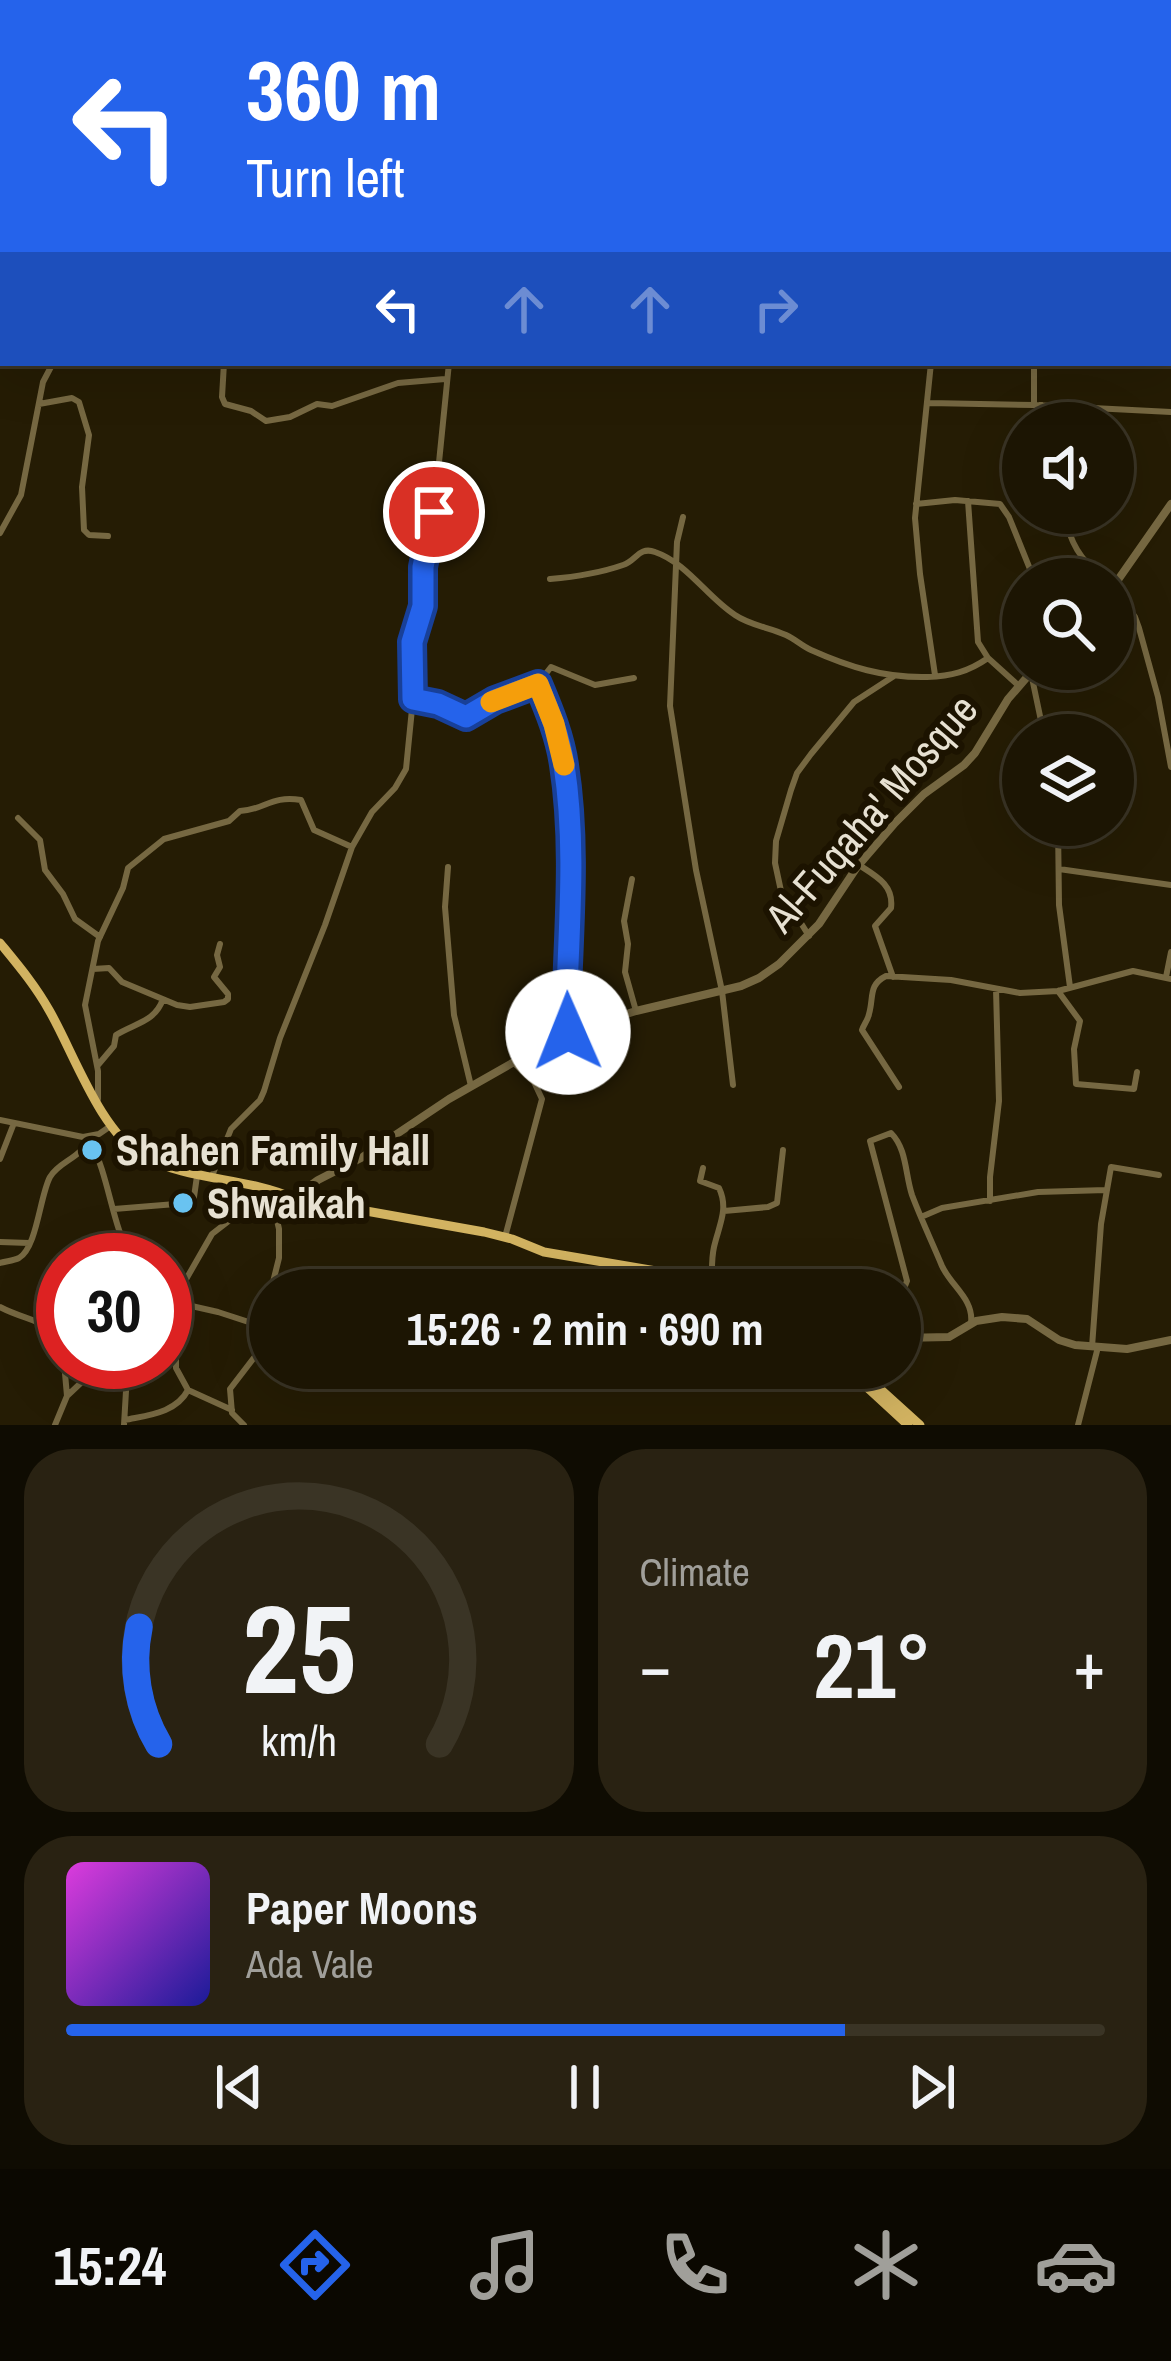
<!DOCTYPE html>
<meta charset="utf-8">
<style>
body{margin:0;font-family:"Archivo Narrow",sans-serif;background:#292212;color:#f1f3f6;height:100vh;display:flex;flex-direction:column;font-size:45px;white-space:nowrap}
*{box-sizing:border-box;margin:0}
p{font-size:39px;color:#a09f9a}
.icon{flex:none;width:66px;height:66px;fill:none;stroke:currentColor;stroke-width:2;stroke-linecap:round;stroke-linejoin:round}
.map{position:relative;height:1425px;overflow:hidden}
.drawer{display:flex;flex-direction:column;gap:24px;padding:24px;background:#0f0c02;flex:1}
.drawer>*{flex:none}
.top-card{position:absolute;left:0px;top:0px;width:1173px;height:366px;box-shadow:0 12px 48px #0002,0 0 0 3px #3a3425;background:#2563eb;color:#fff;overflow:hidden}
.buttons{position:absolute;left:1002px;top:402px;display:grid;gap:24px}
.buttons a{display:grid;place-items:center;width:132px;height:132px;border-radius:50%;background:#1c1503;box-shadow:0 12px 48px #0002,0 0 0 3px #3a3425;font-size:60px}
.speed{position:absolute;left:36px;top:1233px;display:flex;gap:24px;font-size:60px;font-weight:700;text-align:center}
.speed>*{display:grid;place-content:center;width:156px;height:156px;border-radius:50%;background:#1c1503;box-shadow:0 12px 48px #0002,0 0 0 3px #3a3425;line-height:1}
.speed .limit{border:18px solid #d22;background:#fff;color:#111}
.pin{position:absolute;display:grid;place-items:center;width:102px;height:102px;color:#fff;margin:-51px;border:6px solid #fff;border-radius:50%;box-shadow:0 3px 12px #0007}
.me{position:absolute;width:132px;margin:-66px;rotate:359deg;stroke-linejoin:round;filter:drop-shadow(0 0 9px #0008)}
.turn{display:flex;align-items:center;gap:42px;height:252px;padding:0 48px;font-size:54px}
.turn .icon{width:156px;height:156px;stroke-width:2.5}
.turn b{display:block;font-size:84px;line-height:102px}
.lanes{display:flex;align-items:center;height:114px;padding:0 48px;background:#0003;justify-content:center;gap:60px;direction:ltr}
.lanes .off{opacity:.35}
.big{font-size:90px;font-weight:800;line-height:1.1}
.drawer .tile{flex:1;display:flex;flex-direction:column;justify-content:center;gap:18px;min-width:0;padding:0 42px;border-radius:48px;background:#292212}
.drawer .dial{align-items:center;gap:0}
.dial svg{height:312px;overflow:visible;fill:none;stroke:#3a3425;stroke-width:7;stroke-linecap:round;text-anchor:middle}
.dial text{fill:#f1f3f6;stroke:none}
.song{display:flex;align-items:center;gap:36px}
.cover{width:144px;height:144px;border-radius:18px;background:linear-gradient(135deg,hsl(300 70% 55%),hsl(240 70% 35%))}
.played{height:12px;border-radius:6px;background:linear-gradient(90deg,#2563eb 75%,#3a3425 75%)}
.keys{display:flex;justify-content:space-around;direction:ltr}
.heat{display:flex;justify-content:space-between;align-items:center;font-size:66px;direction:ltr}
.drawer .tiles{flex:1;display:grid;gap:24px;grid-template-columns:1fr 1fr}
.tile:last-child{grid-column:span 2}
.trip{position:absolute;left:249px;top:1269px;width:672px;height:120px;border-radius:60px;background:#1c1503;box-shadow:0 12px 48px #0002,0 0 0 3px #3a3425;font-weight:800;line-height:120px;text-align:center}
.dock{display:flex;height:192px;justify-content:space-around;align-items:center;background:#0b0801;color:#a09f9a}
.dock .icon{width:84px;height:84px}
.dock .selected{color:#2563eb}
.dock b{font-size:54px;color:#f1f3f6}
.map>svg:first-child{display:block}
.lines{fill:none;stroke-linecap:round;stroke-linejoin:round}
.minor{stroke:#766842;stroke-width:6}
.tertiary{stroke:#766842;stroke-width:8}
.primary{stroke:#d2b361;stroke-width:9}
.route-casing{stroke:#184099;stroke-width:30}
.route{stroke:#2563eb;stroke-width:21}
.slow{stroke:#f59e0b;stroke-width:21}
.poi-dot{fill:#69c3f1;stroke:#1c1300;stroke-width:4.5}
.labels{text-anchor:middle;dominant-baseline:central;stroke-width:12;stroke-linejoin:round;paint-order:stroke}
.street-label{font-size:42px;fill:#e7e1d2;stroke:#1c1300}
.poi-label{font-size:42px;font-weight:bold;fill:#e7e1d2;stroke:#1c1300;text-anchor:start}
</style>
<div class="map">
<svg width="1171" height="1425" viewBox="0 0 1171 1425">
<rect width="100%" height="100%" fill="#251c04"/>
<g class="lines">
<path class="minor" d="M882,0V3
M978,0L987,3
M321,3L324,0
M598,3L599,0
M800,3L805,0
M946,3L947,0
M1110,3V0
M1170,87L1171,88
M0,229H3
M1170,330H1171
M224,363L222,397L225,404L251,411L266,421L290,417L317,404L332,406L398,383L445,379
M931,363L915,518L920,574L935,675
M1034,363V405
M929,403L1034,405L1171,412
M39,404L72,398L79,402L89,435L82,487L84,530L89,535L108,536
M1041,405V423
M968,501L978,642L988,658L1019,686
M916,504L955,500L1000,504L1009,517L1034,579
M1064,513C1070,543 1080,559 1103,579
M683,517L677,542L670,706L696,870L722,991L733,1085
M0,533L21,495L43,382L53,363
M550,579C574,577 600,573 623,565C636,561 639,546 655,552C687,563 707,597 735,615C751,626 769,627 786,635C795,639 802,646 811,650C849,667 884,678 927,677C951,676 968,672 988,658
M1113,587L1135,617L1139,628L1158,697L1171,767
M1031,673L1044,735
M538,684C549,710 560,737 564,765C577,848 568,936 566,1020L569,1032
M413,699L438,704L466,717L495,700L537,685L551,667L595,685L634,678
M18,818L40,840L45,870L63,894L75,919L100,937
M1058,825L1059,905L1070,987
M859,865C876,876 894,885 891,908L875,926L893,977
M448,867L445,907L454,1015L471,1086
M1059,869L1171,885
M632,879L624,921L628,944L625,972L636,1011
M809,936L781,891L775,863L776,841L791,790L797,773L811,754L854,702L894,676
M93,969L109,968L122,982L177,1005L190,1007L224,1002L228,999V994L214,977L220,967L217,955L220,944
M1166,977L1171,952
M1058,991L1080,1021L1074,1049L1076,1084L1134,1089L1137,1072
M98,1065L114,1046L116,1035C135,1023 155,1022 163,999
M899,1087L862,1030C864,1024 868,1020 869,1014C874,997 868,985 886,976L951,980L1020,993L1058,991L1133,971L1171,979
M98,1099V1071L85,1005L98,941L123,888L128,868L164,839L229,821L240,811C265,810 271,795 301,800L314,830L352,847
M0,1120L83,1137L99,1134L112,1125
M90,1140C110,1179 111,1223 132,1260
M0,1159L14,1123
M703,1168L700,1181L719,1188C729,1209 719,1225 714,1247C711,1260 712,1274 712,1288
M212,1176L231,1129L260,1100L264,1091L280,1038L325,925L352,847L372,812L395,788L406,769L413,699L411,651L413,632L423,606V567L434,512L449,363
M990,1201V1177L999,1101L996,989
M114,1209L188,1203L194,1197L197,1176
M724,1211L768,1207L777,1203L783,1150
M921,1217L942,1208L1038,1192L1106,1190
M505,1237L542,1099L534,1082L513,1062
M0,1242L29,1243
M98,1260L119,1236
M0,1263C6,1261 13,1261 19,1258C37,1248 40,1195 50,1177C60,1160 82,1159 89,1137
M899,1290L905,1286L907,1281L870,1141L891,1133C907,1149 905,1174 912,1195C921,1219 932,1242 942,1266C951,1286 974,1299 971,1323
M165,1300L218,1312L270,1329
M0,1307C32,1324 55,1317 63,1357
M165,1316L212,1234L270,1189L279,1229V1258L271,1290
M1092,1347L1101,1224L1111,1167L1159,1175
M122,1362L126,1391L124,1425
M188,1390L232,1410
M67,1396L103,1362
M125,1420C148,1415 176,1413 188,1390L176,1368V1348L165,1332
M55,1425L67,1396L64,1362
M244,1425L232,1413L230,1389L256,1355L270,1296
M1078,1425L1098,1347"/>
<path class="tertiary" d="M1113,587L1171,504
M293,1198L318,1180L361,1158L449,1099L565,1033L636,1011L741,986L759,978L779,964L819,924L857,867L895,823L924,794L964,765L975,753L1008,699L1034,669
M900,1338L949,1337L976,1321L1002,1317L1027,1319L1059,1340L1075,1345L1127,1349L1171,1340"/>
<path class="primary" d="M0,943C18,965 35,985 49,1010C73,1051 100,1132 143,1156C188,1181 246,1177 293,1198L484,1232L512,1239L544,1252L656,1271L722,1290
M846,1368L908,1425
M857,1368L920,1425"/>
</g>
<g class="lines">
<defs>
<path id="route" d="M434,512L423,567V606L412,642L413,699L438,704L466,717L495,700L538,684C549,710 560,737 564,765C577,848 568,936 566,1020L568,1032"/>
</defs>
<use href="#route" class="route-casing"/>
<use href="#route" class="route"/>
<path class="slow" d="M491,702L538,684L554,724L564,765"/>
</g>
<g class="poi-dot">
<circle cx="92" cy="1150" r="12"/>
<circle cx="183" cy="1203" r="12"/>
</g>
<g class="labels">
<g class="street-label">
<text transform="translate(871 813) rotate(-49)">Al-Fuqaha' Mosque</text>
</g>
<g class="poi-label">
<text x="116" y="1150">Shahen Family Hall</text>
<text x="207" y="1203">Shwaikah</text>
</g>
</g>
</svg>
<div class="buttons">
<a><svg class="icon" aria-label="sound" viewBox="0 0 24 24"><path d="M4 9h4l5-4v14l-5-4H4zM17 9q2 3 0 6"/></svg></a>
<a><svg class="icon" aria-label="search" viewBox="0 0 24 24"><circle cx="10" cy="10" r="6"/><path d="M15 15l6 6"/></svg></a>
<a><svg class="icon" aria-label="layers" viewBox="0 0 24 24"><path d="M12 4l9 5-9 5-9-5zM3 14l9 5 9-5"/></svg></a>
</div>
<div class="speed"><div class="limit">30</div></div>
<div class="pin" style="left:434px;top:512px;background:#d93025"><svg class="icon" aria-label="arrive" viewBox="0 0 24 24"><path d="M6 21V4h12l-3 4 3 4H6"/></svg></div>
<svg class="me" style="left:568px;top:1032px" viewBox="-20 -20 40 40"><circle r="19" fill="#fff"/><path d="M0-13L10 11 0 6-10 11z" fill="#2563eb"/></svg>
<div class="trip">15:26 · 2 min · 690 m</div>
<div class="top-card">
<div class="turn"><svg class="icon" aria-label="left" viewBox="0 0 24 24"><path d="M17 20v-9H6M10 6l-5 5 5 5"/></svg><div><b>360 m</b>Turn left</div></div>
<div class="lanes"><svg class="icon" aria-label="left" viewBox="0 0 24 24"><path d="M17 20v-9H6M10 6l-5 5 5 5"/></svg><svg class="icon off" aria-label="ahead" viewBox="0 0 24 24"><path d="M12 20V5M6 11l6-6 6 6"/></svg><svg class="icon off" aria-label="ahead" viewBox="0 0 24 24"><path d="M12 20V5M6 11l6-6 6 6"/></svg><svg class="icon off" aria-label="right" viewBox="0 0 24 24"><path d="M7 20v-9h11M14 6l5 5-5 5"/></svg></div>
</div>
</div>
<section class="drawer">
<div class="tiles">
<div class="tile dial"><svg viewBox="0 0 100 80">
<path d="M14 69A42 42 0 1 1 86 69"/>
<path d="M14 69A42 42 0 0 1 9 39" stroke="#2563eb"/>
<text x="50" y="56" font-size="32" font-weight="700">25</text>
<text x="50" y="72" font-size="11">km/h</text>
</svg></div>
<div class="tile"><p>Climate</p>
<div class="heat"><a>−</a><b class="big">21°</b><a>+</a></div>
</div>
<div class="tile">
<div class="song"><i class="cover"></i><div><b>Paper Moons</b><p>Ada Vale</p></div></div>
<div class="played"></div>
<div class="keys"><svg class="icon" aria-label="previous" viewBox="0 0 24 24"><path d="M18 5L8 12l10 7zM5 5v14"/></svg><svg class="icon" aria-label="pause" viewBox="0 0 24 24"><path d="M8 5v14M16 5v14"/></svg><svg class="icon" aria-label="next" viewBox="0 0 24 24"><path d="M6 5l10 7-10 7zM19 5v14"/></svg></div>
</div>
</div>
</section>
<nav class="dock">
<b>15:24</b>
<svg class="icon selected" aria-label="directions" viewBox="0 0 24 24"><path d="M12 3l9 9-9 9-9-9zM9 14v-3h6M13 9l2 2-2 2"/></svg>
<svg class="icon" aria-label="music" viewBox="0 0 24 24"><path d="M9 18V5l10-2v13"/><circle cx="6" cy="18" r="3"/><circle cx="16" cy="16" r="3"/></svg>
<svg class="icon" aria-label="phone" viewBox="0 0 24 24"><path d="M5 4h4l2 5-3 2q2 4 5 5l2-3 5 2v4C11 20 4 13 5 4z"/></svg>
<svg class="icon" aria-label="climate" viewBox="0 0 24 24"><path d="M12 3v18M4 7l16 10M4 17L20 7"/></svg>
<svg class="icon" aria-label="car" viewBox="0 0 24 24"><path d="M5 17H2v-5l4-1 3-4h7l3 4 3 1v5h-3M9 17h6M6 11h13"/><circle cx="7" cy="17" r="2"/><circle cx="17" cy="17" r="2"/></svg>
</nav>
